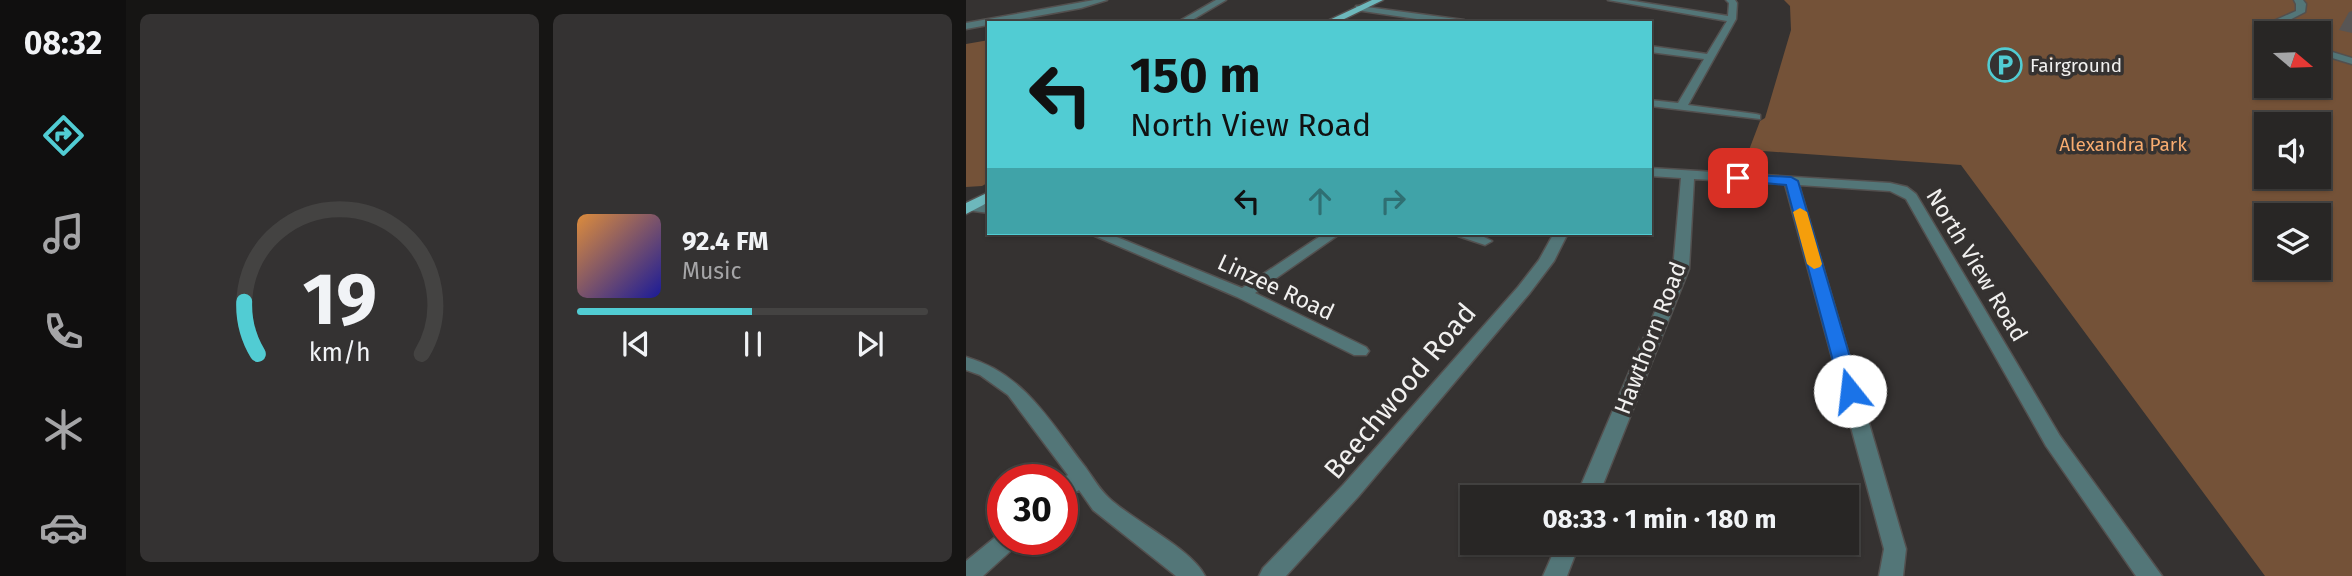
<!DOCTYPE html>
<meta charset="utf-8">
<style>
body{margin:0;font-family:"Fira Sans",sans-serif;background:#343232;color:#f1f3f6;height:100vh;display:flex;flex-direction:column;font-size:26px;white-space:nowrap}
*{box-sizing:border-box;margin:0}
p{font-size:23px;color:#a5a5a7}
.icon{flex:none;width:38px;height:38px;fill:none;stroke:currentColor;stroke-width:2;stroke-linecap:round;stroke-linejoin:round}
.map{position:relative;flex:1;overflow:hidden}
.side{display:flex;flex-direction:column;gap:14px;padding:14px;background:#161514;width:840px}
.side>*{flex:none}
.guide{position:absolute;left:21px;top:21px;width:665px;height:214px;border-radius:0px;box-shadow:0 2px 5px #0004,0 0 0 2px #444342;background:#51ccd3;color:#111;overflow:hidden}
.needle{width:46px;rotate:109deg}
.fabs{position:absolute;left:1288px;top:21px;display:grid;gap:14px}
.fabs a{display:grid;place-items:center;width:77px;height:77px;border-radius:0px;background:#282625;box-shadow:0 2px 5px #0004,0 0 0 2px #444342;font-size:35px}
.speed{position:absolute;left:21px;top:464px;display:flex;gap:14px;font-size:35px;font-weight:700;text-align:center}
.speed>*{display:grid;place-content:center;width:91px;height:91px;border-radius:50%;background:#282625;box-shadow:0 2px 5px #0004,0 0 0 2px #444342;line-height:1}
.speed .limit{border:10px solid #d22;background:#fff;color:#111}
.pin{position:absolute;display:grid;place-items:center;width:60px;height:60px;color:#fff;margin:-30px;border-radius:14px;box-shadow:0 4px 10px #0006}
.me{position:absolute;width:77px;margin:-38px;rotate:344deg;stroke-linejoin:round;filter:drop-shadow(0 0 5px #0008)}
.turn{display:flex;align-items:center;gap:24px;height:147px;padding:0 28px;font-size:32px}
.turn .icon{width:91px;height:91px;stroke-width:2.5}
.turn b{display:block;font-size:49px;line-height:60px}
.lanes{display:flex;align-items:center;height:66px;padding:0 28px;background:#0003;justify-content:center;gap:35px;direction:ltr}
.lanes .off{opacity:.35}
.side .tile{flex:1;display:flex;flex-direction:column;justify-content:center;gap:10px;min-width:0;padding:0 24px;border-radius:10px;background:#343232}
.side .dial{align-items:center;gap:0}
.dial svg{height:182px;overflow:visible;fill:none;stroke:#444342;stroke-width:7;stroke-linecap:round;text-anchor:middle}
.dial text{fill:#f1f3f6;stroke:none}
.song{display:flex;align-items:center;gap:21px}
.cover{width:84px;height:84px;border-radius:10px;background:linear-gradient(135deg,hsl(30 70% 55%),hsl(240 70% 35%))}
.played{height:7px;border-radius:4px;background:linear-gradient(90deg,#51ccd3 50%,#444342 50%)}
.keys{display:flex;justify-content:space-around;direction:ltr}
.side .tiles{flex:1;display:grid;gap:14px;grid-template-columns:repeat(2,1fr)}
.trip{position:absolute;left:494px;top:485px;width:399px;height:70px;border-radius:0px;background:#282625;box-shadow:0 2px 5px #0004,0 0 0 2px #444342;font-weight:700;line-height:70px;text-align:center}
main{display:flex;flex:1;min-height:0}
.dock{display:flex;flex-direction:column;width:126px;justify-content:space-around;align-items:center;background:#100f0f;color:#a5a5a7}
.dock .icon{width:49px;height:49px}
.dock .selected{color:#51ccd3}
.dock b{font-size:32px;color:#f1f3f6}
.map>svg:first-child{display:block}
.green{fill:#745238;fill-rule:evenodd}
.lines{fill:none;stroke-linecap:round;stroke-linejoin:round}
.minor-casing{stroke:#53504f;stroke-width:3}
.tertiary-casing{stroke:#53504f;stroke-width:3}
.primary-casing{stroke:#53504f;stroke-width:3}
.minor{fill:#537678;fill-rule:evenodd}
.tertiary{fill:#537678;fill-rule:evenodd}
.primary{fill:#6db8bc;fill-rule:evenodd}
.wall{fill:#585554}
.route{fill:#1a73e8;stroke:#114b97;stroke-width:2}
.slow{fill:#f59e0b}
.labels{text-anchor:middle;dominant-baseline:central;stroke-width:7;stroke-linejoin:round;paint-order:stroke}
.far-poi-label{font-size:19px;fill:#f1f0ef;stroke:#353231;text-anchor:start}
.far-park-label{font-size:19px;fill:#f8ac70;stroke:#353231}
.street-label{font-size:23px;fill:#f1f0ef;stroke:#353231}
.near-street-label{font-size:28px;fill:#f1f0ef;stroke:#353231}
</style>
<main>
<nav class="dock">
<b>08:32</b>
<svg class="icon selected" aria-label="directions" viewBox="0 0 24 24"><path d="M12 3l9 9-9 9-9-9zM9 14v-3h6M13 9l2 2-2 2"/></svg>
<svg class="icon" aria-label="music" viewBox="0 0 24 24"><path d="M9 18V5l10-2v13"/><circle cx="6" cy="18" r="3"/><circle cx="16" cy="16" r="3"/></svg>
<svg class="icon" aria-label="phone" viewBox="0 0 24 24"><path d="M5 4h4l2 5-3 2q2 4 5 5l2-3 5 2v4C11 20 4 13 5 4z"/></svg>
<svg class="icon" aria-label="climate" viewBox="0 0 24 24"><path d="M12 3v18M4 7l16 10M4 17L20 7"/></svg>
<svg class="icon" aria-label="car" viewBox="0 0 24 24"><path d="M5 17H2v-5l4-1 3-4h7l3 4 3 1v5h-3M9 17h6M6 11h13"/><circle cx="7" cy="17" r="2"/><circle cx="17" cy="17" r="2"/></svg>
</nav>
<section class="side">
<div class="tiles">
<div class="tile dial"><svg viewBox="0 0 100 80">
<path d="M14 69A42 42 0 1 1 86 69"/>
<path d="M14 69A42 42 0 0 1 8 46" stroke="#51ccd3"/>
<text x="50" y="56" font-size="32" font-weight="700">19</text>
<text x="50" y="72" font-size="11">km/h</text>
</svg></div>
<div class="tile">
<div class="song"><i class="cover"></i><div><b>92.4 FM</b><p>Music</p></div></div>
<div class="played"></div>
<div class="keys"><svg class="icon" aria-label="previous" viewBox="0 0 24 24"><path d="M18 5L8 12l10 7zM5 5v14"/></svg><svg class="icon" aria-label="pause" viewBox="0 0 24 24"><path d="M8 5v14M16 5v14"/></svg><svg class="icon" aria-label="next" viewBox="0 0 24 24"><path d="M6 5l10 7-10 7zM19 5v14"/></svg></div>
</div>
</div>
</section>
<div class="map">
<svg width="1386" height="576" viewBox="0 0 1386 576">
<rect width="100%" height="100%" fill="#353231"/>
<path class="green" d="M818,0H1386V576H1299L995,165L783,150L794,121L799,118L825,30L824,6ZM1300,33H1353V86H1300ZM1300,124H1353V177H1300ZM1300,215H1353V268H1300Z
M23,40V182L16,186L0,187V44Z"/>
<g class="lines">
<defs>
<path id="minor" d="M128,0H141L115,8L0,29V23Z
M250,0H260L221,23H210Z
M642,0H661L762,16L763,3L760,0H769L771,3L770,19L722,105L790,114L794,115V119L684,106V100L712,103L738,59L684,52V46L741,54L761,21Z
M393,6L498,20L502,23H478L390,10V6Z
M684,168L924,183L941,187L950,194L1094,436L1196,576H1170L1080,446L940,199L924,191L833,185L940,549L937,576H913L918,549L819,184L728,179L723,269L632,497H610L707,269L715,178L684,176Z
M4,203L23,205V213L0,210V204Z
M122,233H141L276,288L359,233H375L289,293L400,347L403,351L400,355H388L271,297Z
M490,233H510L526,241L519,245L492,236Z
M588,233H602L588,261L563,294L392,497L320,576H293L297,568L377,485L552,287L573,260Z
M0,357C59,374 84,422 120,468C127,478 134,490 143,498C166,520 226,549 239,576H210L127,510L113,490L96,501V480L102,475L42,395L14,375L0,370Z
M37,531V539H53L50,546L17,576H0V561Z
M592,542H614L601,576H577Z"/>
<path id="tertiary" d="M1328,0H1337L1340,4L1339,12L1312,26L1315,33H1305L1301,28L1305,22L1330,11V4Z
M1353,48L1386,58V64L1353,54Z"/>
<path id="primary" d="M406,0H417L370,23H357Z
M23,192V202L0,214V203Z"/>
</defs>
<use href="#minor" class="minor-casing"/>
<use href="#tertiary" class="tertiary-casing"/>
<use href="#primary" class="primary-casing"/>
<use href="#minor" class="minor"/>
<use href="#tertiary" class="tertiary"/>
<use href="#primary" class="primary"/>
</g>
<path class="wall" d="M1386,11V33L1373,30L1383,12Z"/>
<path class="route" d="M772,174L825,177L832,181L894,391L891,396H878L875,391L820,185L768,180V175Z"/>
<path class="slow" d="M834,208L841,212L856,264L854,267L848,269L841,264L827,212Z"/>
<defs>
<symbol id="parking-ring" viewBox="-11 -11 22 22"><circle r="9.5" fill="#353231" stroke="#51ccd3" stroke-width="1.5"/><path d="M-3.5-5.5H1a3.5 3.5 0 0 1 0 7H-1V5.5H-3.5ZM-1-3.4V-.6H.8a1.4 1.4 0 0 0 0-2.8Z" fill="#51ccd3"/></symbol>
</defs>
<g fill-rule="evenodd">
<use href="#parking-ring" x="1020" y="46" width="38" height="38"/>
</g>
<g class="labels">
<g class="far-poi-label">
<text x="1064" y="65">Fairground</text>
</g>
<g class="far-park-label">
<text x="1157" y="144">Alexandra Park</text>
</g>
<g class="street-label">
<text transform="translate(1011 265) rotate(59)">North View Road</text>
<text transform="translate(310 287) rotate(25)">Linzee Road</text>
<text transform="translate(684 338) rotate(-69)">Hawthorn Road</text>
</g>
<g class="near-street-label">
<text transform="translate(434 391) rotate(-50)">Beechwood Road</text>
</g>
</g>
</svg>
<div class="fabs">
<a><svg class="needle" viewBox="-14 -14 28 28"><path d="M0-13l5 13h-10z" fill="#e53935"/><path d="M0 13l5-13h-10z" fill="#a5a5a7"/></svg></a>
<a><svg class="icon" aria-label="sound" viewBox="0 0 24 24"><path d="M4 9h4l5-4v14l-5-4H4zM17 9q2 3 0 6"/></svg></a>
<a><svg class="icon" aria-label="layers" viewBox="0 0 24 24"><path d="M12 4l9 5-9 5-9-5zM3 14l9 5 9-5"/></svg></a>
</div>
<div class="speed"><div class="limit">30</div></div>
<div class="pin" style="left:772px;top:178px;background:#d93025"><svg class="icon" aria-label="arrive" viewBox="0 0 24 24"><path d="M6 21V4h12l-3 4 3 4H6"/></svg></div>
<svg class="me" style="left:884px;top:391px" viewBox="-20 -20 40 40"><circle r="19" fill="#fff"/><path d="M0-13L10 11 0 6-10 11z" fill="#1a73e8"/></svg>
<div class="trip">08:33 · 1 min · 180 m</div>
<div class="guide">
<div class="turn"><svg class="icon" aria-label="left" viewBox="0 0 24 24"><path d="M17 20v-9H6M10 6l-5 5 5 5"/></svg><div><b>150 m</b>North View Road</div></div>
<div class="lanes"><svg class="icon" aria-label="left" viewBox="0 0 24 24"><path d="M17 20v-9H6M10 6l-5 5 5 5"/></svg><svg class="icon off" aria-label="ahead" viewBox="0 0 24 24"><path d="M12 20V5M6 11l6-6 6 6"/></svg><svg class="icon off" aria-label="right" viewBox="0 0 24 24"><path d="M7 20v-9h11M14 6l5 5-5 5"/></svg></div>
</div>
</div>
</main>
